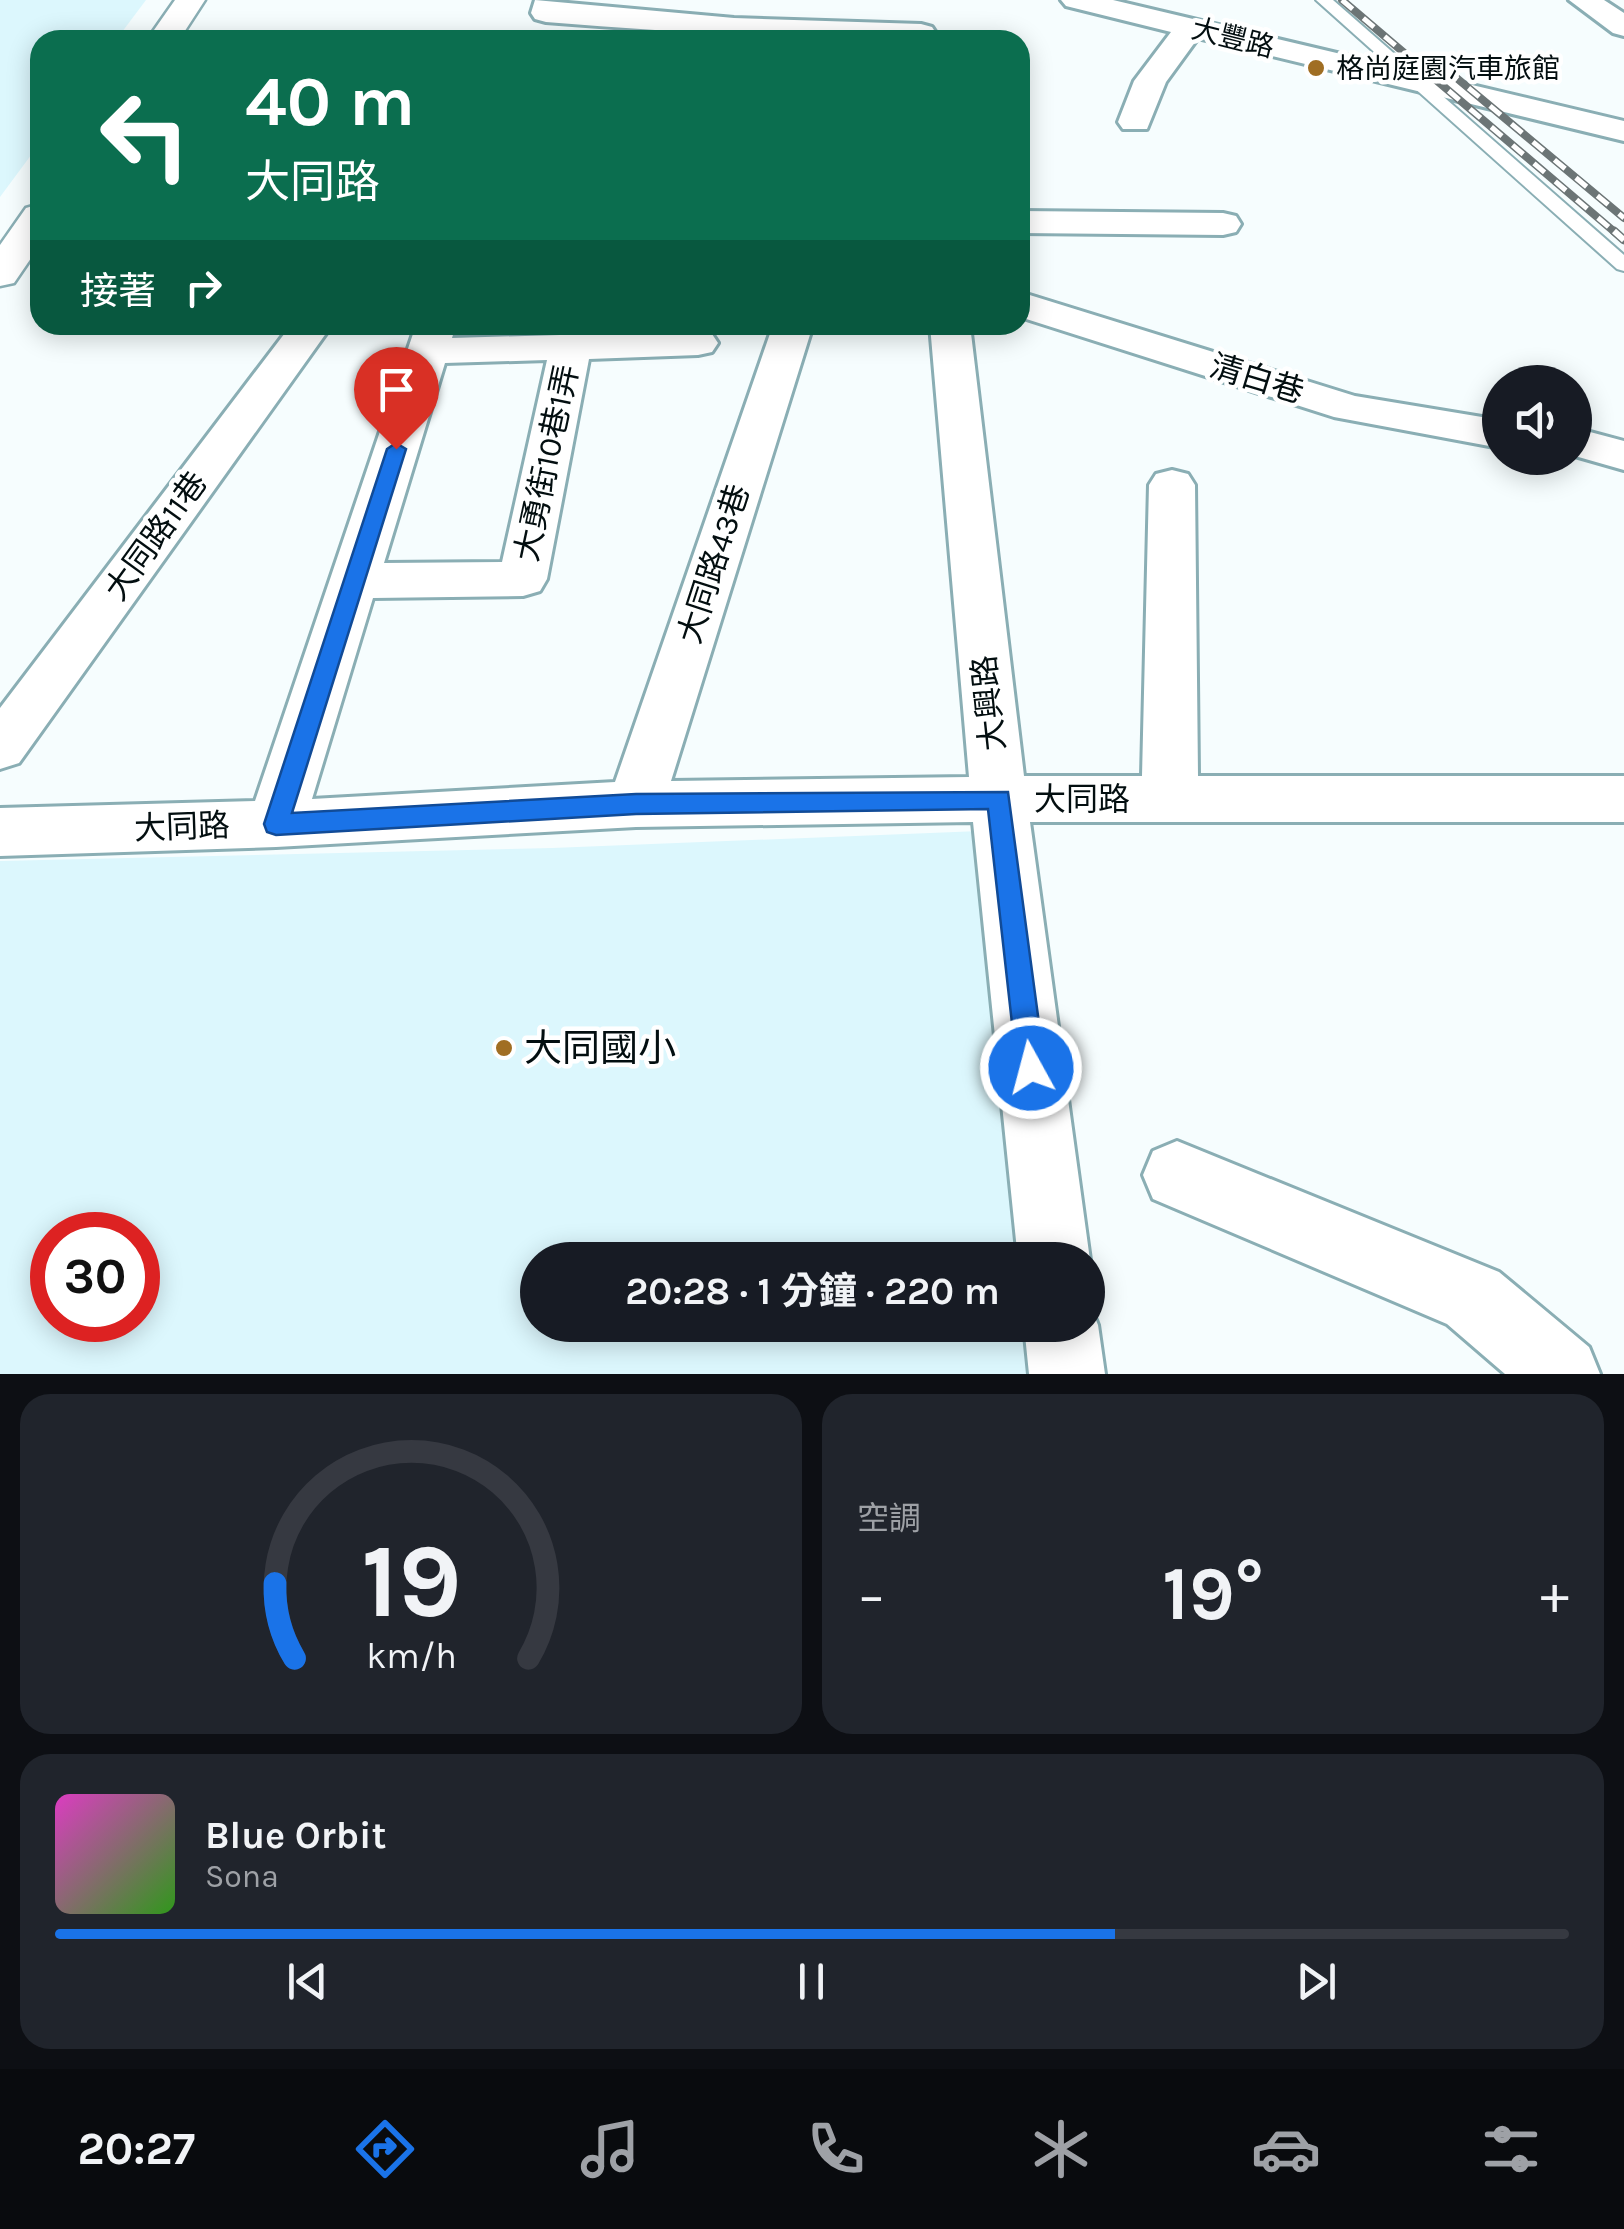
<!DOCTYPE html>
<html lang="zh-TW">
<meta charset="utf-8">
<style>
body{margin:0;font-family:Karla,"Noto Sans TC",sans-serif;background:#20242c;color:#f1f3f6;height:100vh;display:flex;flex-direction:column;font-size:38px;white-space:nowrap}
*{box-sizing:border-box;margin:0}
p{font-size:32px;color:#9ea1a6}
.icon{flex:none;width:55px;height:55px;fill:none;stroke:currentColor;stroke-width:2;stroke-linecap:round;stroke-linejoin:round}
.map{position:relative;height:1374px;overflow:hidden}
.sheet{display:flex;flex-direction:column;gap:20px;padding:20px;background:#0d0f14;flex:1}
.sheet>*{flex:none}
.top-card{position:absolute;left:30px;top:30px;width:1000px;height:305px;border-radius:30px;box-shadow:0 5px 25px #0003;background:#0b6e4f;color:#fff;overflow:hidden}
.buttons{position:absolute;left:1482px;top:365px;display:grid;gap:20px}
.buttons a{display:grid;place-items:center;width:110px;height:110px;border-radius:50%;background:#171b24;box-shadow:0 5px 25px #0003;font-size:50px}
.speed{position:absolute;left:30px;top:1212px;display:flex;gap:20px;font-size:50px;font-weight:700;text-align:center}
.speed>*{display:grid;place-content:center;width:130px;height:130px;border-radius:50%;background:#171b24;box-shadow:0 5px 25px #0003;line-height:1}
.speed .limit{border:15px solid #d22;background:#fff;color:#111}
.pin{position:absolute;display:grid;place-items:center;width:85px;height:85px;color:#fff;margin:-102px -42px;border-radius:50% 50% 50% 0;rotate:-45deg;box-shadow:0 0 10px #0007}
.pin .icon{rotate:45deg}
.me{position:absolute;width:110px;margin:-55px;rotate:353deg;stroke-linejoin:round;filter:drop-shadow(0 0 8px #0008)}
.turn{display:flex;align-items:center;gap:35px;height:210px;padding:0 50px;font-size:45px}
.turn .icon{width:130px;height:130px;stroke-width:2.5}
.turn b{display:block;font-size:70px;line-height:85px}
.then{display:flex;align-items:center;height:95px;padding:0 50px;background:#0003;gap:20px;font-size:38px}
.big{font-size:75px;font-weight:700;line-height:1.1}
.sheet .widget{flex:1;display:flex;flex-direction:column;justify-content:center;gap:15px;min-width:0;padding:0 35px;border-radius:30px;background:#20242c}
.sheet .dial{align-items:center;gap:0}
.dial svg{height:260px;overflow:visible;fill:none;stroke:#363941;stroke-width:7;stroke-linecap:round;text-anchor:middle}
.dial text{fill:#f1f3f6;stroke:none}
.song{display:flex;align-items:center;gap:30px}
.cover{width:120px;height:120px;border-radius:15px;background:linear-gradient(135deg,hsl(310 70% 55%),hsl(110 70% 35%))}
.played{height:10px;border-radius:5px;background:linear-gradient(90deg,#1a73e8 70%,#363941 70%)}
.keys{display:flex;justify-content:space-around;direction:ltr}
.heat{display:flex;justify-content:space-between;align-items:center;font-size:55px;direction:ltr}
.sheet .tiles{flex:1;display:grid;gap:20px;grid-template-columns:1fr 1fr}
.widget:last-child{grid-column:span 2}
.trip{position:absolute;left:520px;top:1242px;width:585px;height:100px;border-radius:50px;background:#171b24;box-shadow:0 5px 25px #0003;font-weight:700;line-height:100px;text-align:center}
.dock{display:flex;height:160px;justify-content:space-around;align-items:center;background:#090b0e;color:#9ea1a6}
.dock .icon{width:70px;height:70px}
.dock .active{color:#1a73e8}
.dock b{font-size:45px;color:#f1f3f6}
.map>svg:first-child{display:block}
.built{fill:#dcf7fd;fill-rule:evenodd}
.lines{fill:none;stroke-linecap:round;stroke-linejoin:round}
.service-casing{stroke:#8aaeb4;stroke-width:4}
.minor-casing{stroke:#8aaeb4;stroke-width:6}
.primary-casing{stroke:#8aaeb4;stroke-width:5}
.service{fill:#fff;fill-rule:evenodd}
.minor{fill:#fff;fill-rule:evenodd}
.primary{fill:#fff;fill-rule:evenodd}
.rail-far1-casing{stroke:#6c7576;stroke-width:8}
.rail-casing{stroke:#6c7576;stroke-width:9}
.rail-far1{stroke:#fff;stroke-width:5;stroke-dasharray:14;stroke-linecap:butt}
.rail{stroke:#fff;stroke-width:6;stroke-dasharray:18;stroke-linecap:butt}
.route{fill:#1a73e8;stroke:#114b97;stroke-width:2.5}
.poi-dot{fill:#a06e23;stroke:#fff;stroke-width:4}
.labels{text-anchor:middle;dominant-baseline:central;stroke-width:9;stroke-linejoin:round;paint-order:stroke}
.far-street-label{font-size:28px;fill:#030e10;stroke:#fff}
.far-poi-label{font-size:28px;fill:#030e10;stroke:#fff;text-anchor:start}
.street-label{font-size:32px;fill:#030e10;stroke:#fff}
.near-poi-label{font-size:38px;fill:#030e10;stroke:#fff;text-anchor:start}
</style>
<div class="map">
<svg width="1624" height="1374" viewBox="0 0 1624 1374">
<rect width="100%" height="100%" fill="#f6fdfe"/>
<path class="built" d="M0,0H146L116,40H40V143L0,197Z
M980,831L1035,1260H538V1325H1044L1050,1374H0V861L552,848ZM52,1235H138V1320H52Z"/>
<g class="lines">
<defs>
<path id="service" d="M1316,0H1333L1624,255V271L1617,269Z"/>
<path id="minor" d="M535,0L734,18L921,24L932,27L936,33L930,40C801,40 674,32 546,22L535,19L531,13Z
M1061,0H1113L1624,121V141L1198,38L1166,82L1147,129H1123L1118,122L1134,81L1171,32L1066,6Z
M1569,0H1604L1624,13V36L1613,33Z
M1020,211L1223,213L1236,216L1241,224L1236,232L1223,235L1020,233Z
M1020,292L1355,396L1500,420V448L1334,417L1020,317Z
M291,325H332L19,763L0,769V708Z
M416,325H456L452,338L698,331L712,334L718,343L712,352L698,355L589,359L547,579L540,591L523,596L373,598L312,799L615,782L773,325H813L671,781L969,777L930,325H970L1024,776H1142L1149,485L1156,474L1172,470L1188,474L1195,485L1198,776H1624V822H1030L1090,1260L1088,1266V1260H1018L973,822L636,827L276,847L0,856V808L255,801ZM547,360L502,562L384,563L445,363Z
M1575,428L1624,441V470L1575,456Z
M1177,1141L1499,1272L1589,1347L1600,1374H1505L1447,1324L1153,1199L1143,1175L1153,1151Z
M1088,1300L1098,1325L1105,1374H1029L1024,1325H1088Z"/>
<path id="primary" d="M175,0H205L179,40H147Z
M40,204V245L14,283L0,286V245L26,208Z"/>
</defs>
<use href="#service" class="service-casing"/>
<use href="#minor" class="minor-casing"/>
<use href="#primary" class="primary-casing"/>
<use href="#service" class="service"/>
<use href="#minor" class="minor"/>
<use href="#primary" class="primary"/>
<defs>
<path id="rail-far1" d="M1342,0L1617,234
M1447,70L1624,218"/>
<path id="rail" d="M1614,231L1624,240"/>
</defs>
<use href="#rail-far1" class="rail-far1-casing"/>
<use href="#rail" class="rail-casing"/>
<use href="#rail-far1" class="rail-far1"/>
<use href="#rail" class="rail"/>
</g>
<path class="route" d="M396,443L406,449L292,813L636,794L1008,792L1045,1068L1041,1077L1031,1081L1021,1077L1017,1068L988,809L636,814L276,835L267,832L264,824L387,449Z"/>
<g class="poi-dot">
<circle cx="1316" cy="68" r="10"/>
<circle cx="504" cy="1048" r="10"/>
</g>
<g class="labels">
<g class="far-street-label">
<text transform="translate(1233 38) rotate(14)">大豐路</text>
</g>
<g class="far-poi-label">
<text x="1336" y="68">格尚庭園汽車旅館</text>
</g>
<g class="street-label">
<text transform="translate(1257 379) rotate(17)">清白巷</text>
<text transform="translate(547 463) rotate(-78)">大勇街10巷1弄</text>
<text transform="translate(156 536) rotate(-54)">大同路11巷</text>
<text transform="translate(714 564) rotate(-72)">大同路43巷</text>
<text transform="translate(989 703) rotate(-96)">大興路</text>
<text x="1082" y="799">大同路</text>
<text transform="translate(182 827) rotate(-2)">大同路</text>
</g>
<g class="near-poi-label">
<text x="524" y="1048">大同國小</text>
</g>
</g>
</svg>
<div class="buttons">
<a><svg class="icon" aria-label="sound" viewBox="0 0 24 24"><path d="M4 9h4l5-4v14l-5-4H4zM17 9q2 3 0 6"/></svg></a>
</div>
<div class="speed"><div class="limit">30</div></div>
<div class="pin" style="left:396px;top:449px;background:#d93025"><svg class="icon" aria-label="arrive" viewBox="0 0 24 24"><path d="M6 21V4h12l-3 4 3 4H6"/></svg></div>
<svg class="me" style="left:1031px;top:1068px" viewBox="-20 -20 40 40"><circle r="17" fill="#1a73e8" stroke="#fff" stroke-width="3"/><path d="M0-11L8 9 0 5-8 9z" fill="#fff"/></svg>
<div class="trip">20:28 · 1 分鐘 · 220 m</div>
<div class="top-card">
<div class="turn"><svg class="icon" aria-label="left" viewBox="0 0 24 24"><path d="M17 20v-9H6M10 6l-5 5 5 5"/></svg><div><b>40 m</b>大同路</div></div>
<div class="then">接著<svg class="icon" aria-label="right" viewBox="0 0 24 24"><path d="M7 20v-9h11M14 6l5 5-5 5"/></svg></div>
</div>
</div>
<section class="sheet">
<div class="tiles">
<div class="widget dial"><svg viewBox="0 0 100 80">
<path d="M14 69A42 42 0 1 1 86 69"/>
<path d="M14 69A42 42 0 0 1 8 46" stroke="#1a73e8"/>
<text x="50" y="56" font-size="32" font-weight="700">19</text>
<text x="50" y="72" font-size="11">km/h</text>
</svg></div>
<div class="widget"><p>空調</p>
<div class="heat"><a>−</a><b class="big">19°</b><a>+</a></div>
</div>
<div class="widget">
<div class="song"><i class="cover"></i><div><b>Blue Orbit</b><p>Sona</p></div></div>
<div class="played"></div>
<div class="keys"><svg class="icon" aria-label="previous" viewBox="0 0 24 24"><path d="M18 5L8 12l10 7zM5 5v14"/></svg><svg class="icon" aria-label="pause" viewBox="0 0 24 24"><path d="M8 5v14M16 5v14"/></svg><svg class="icon" aria-label="next" viewBox="0 0 24 24"><path d="M6 5l10 7-10 7zM19 5v14"/></svg></div>
</div>
</div>
</section>
<nav class="dock">
<b>20:27</b>
<svg class="icon active" aria-label="directions" viewBox="0 0 24 24"><path d="M12 3l9 9-9 9-9-9zM9 14v-3h6M13 9l2 2-2 2"/></svg>
<svg class="icon" aria-label="music" viewBox="0 0 24 24"><path d="M9 18V5l10-2v13"/><circle cx="6" cy="18" r="3"/><circle cx="16" cy="16" r="3"/></svg>
<svg class="icon" aria-label="phone" viewBox="0 0 24 24"><path d="M5 4h4l2 5-3 2q2 4 5 5l2-3 5 2v4C11 20 4 13 5 4z"/></svg>
<svg class="icon" aria-label="climate" viewBox="0 0 24 24"><path d="M12 3v18M4 7l16 10M4 17L20 7"/></svg>
<svg class="icon" aria-label="car" viewBox="0 0 24 24"><path d="M5 17H2v-5l4-1 3-4h7l3 4 3 1v5h-3M9 17h6M6 11h13"/><circle cx="7" cy="17" r="2"/><circle cx="17" cy="17" r="2"/></svg>
<svg class="icon" aria-label="filters" viewBox="0 0 24 24"><path d="M4 7h16M4 17h16"/><circle cx="9" cy="7" r="2"/><circle cx="15" cy="17" r="2"/></svg>
</nav>
